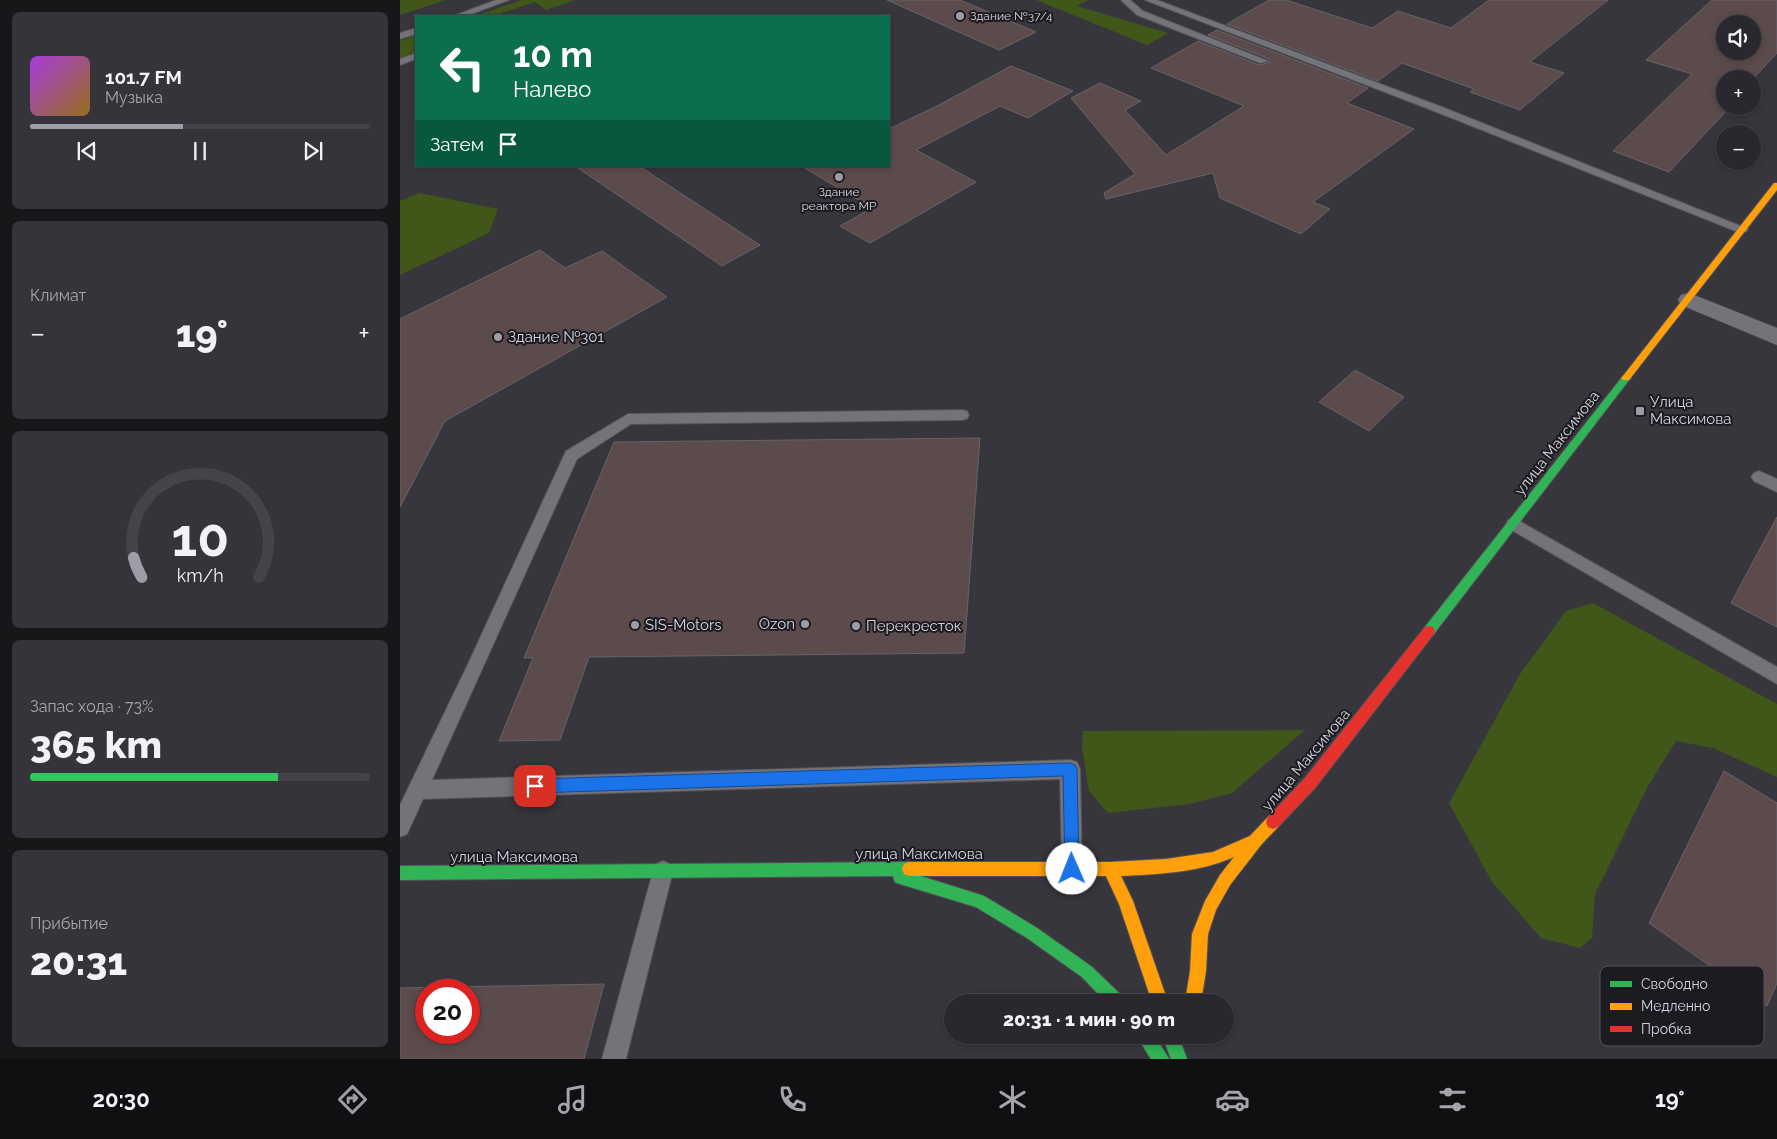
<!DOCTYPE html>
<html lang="ru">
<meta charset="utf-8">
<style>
body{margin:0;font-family:Raleway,sans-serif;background:#35343a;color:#f1f3f6;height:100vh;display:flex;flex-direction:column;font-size:19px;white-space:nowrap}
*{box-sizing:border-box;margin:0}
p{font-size:16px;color:#a5a6aa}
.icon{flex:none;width:28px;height:28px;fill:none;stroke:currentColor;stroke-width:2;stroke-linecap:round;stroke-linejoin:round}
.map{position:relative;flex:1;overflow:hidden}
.drawer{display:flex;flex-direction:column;gap:12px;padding:12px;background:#171619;width:400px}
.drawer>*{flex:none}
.hud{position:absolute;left:15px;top:15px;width:475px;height:152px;border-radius:0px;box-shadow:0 2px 8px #0003,0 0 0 1px #45444a;background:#0b6e4f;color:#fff;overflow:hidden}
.fabs{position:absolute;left:1316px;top:15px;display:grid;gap:10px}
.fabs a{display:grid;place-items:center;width:45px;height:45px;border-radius:50%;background:#29282e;box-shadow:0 2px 8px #0003,0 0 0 1px #45444a;font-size:25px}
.speed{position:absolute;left:15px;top:979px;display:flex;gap:10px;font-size:25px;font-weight:700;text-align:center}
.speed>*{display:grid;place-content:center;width:65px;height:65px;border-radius:50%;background:#29282e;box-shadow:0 2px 8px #0003,0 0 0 1px #45444a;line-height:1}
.speed .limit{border:8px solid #d22;background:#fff;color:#111}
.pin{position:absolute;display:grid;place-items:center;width:42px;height:42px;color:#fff;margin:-21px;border-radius:10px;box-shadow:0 2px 8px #0006}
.me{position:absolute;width:55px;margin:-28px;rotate:359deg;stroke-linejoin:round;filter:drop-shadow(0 0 4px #0008)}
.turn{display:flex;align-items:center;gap:18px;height:105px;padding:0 15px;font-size:22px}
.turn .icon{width:65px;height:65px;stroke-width:2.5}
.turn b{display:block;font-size:35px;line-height:42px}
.then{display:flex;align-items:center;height:48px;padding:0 15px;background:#0003;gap:10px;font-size:19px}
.big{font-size:38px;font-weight:800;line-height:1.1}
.drawer .widget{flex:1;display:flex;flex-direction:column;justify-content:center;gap:8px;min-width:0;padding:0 18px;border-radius:8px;background:#35343a}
.drawer .dial{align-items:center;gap:0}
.dial svg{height:130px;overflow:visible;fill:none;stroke:#45444a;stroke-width:7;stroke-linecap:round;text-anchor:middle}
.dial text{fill:#f1f3f6;stroke:none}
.song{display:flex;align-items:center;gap:15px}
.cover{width:60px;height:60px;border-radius:8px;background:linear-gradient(135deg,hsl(280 70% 55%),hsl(40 70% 35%))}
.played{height:5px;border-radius:2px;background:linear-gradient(90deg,#9e9da5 45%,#45444a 45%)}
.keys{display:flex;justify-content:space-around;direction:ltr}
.heat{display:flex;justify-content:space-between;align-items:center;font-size:28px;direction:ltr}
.charge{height:8px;border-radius:4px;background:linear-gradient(90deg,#34c759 73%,#45444a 0)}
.trip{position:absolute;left:544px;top:994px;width:290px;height:50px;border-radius:25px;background:#29282e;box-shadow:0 2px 8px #0003,0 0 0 1px #45444a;font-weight:800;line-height:50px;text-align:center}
.dock{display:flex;height:80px;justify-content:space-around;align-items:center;background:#101012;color:#a5a6aa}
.dock .icon{width:35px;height:35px}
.dock .on{color:#9e9da5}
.dock b{font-size:22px;color:#f1f3f6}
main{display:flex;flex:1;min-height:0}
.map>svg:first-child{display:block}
.green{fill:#415619}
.building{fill:#5b4b4d;stroke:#686466;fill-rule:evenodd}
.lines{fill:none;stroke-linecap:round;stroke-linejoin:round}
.lane-casing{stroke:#535259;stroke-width:2}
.street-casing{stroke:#535259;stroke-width:1}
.fast-casing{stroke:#535259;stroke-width:2}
.slow-casing{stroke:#535259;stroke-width:2}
.jam-casing{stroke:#535259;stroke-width:2}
.lane{fill:#737379;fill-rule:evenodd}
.street{fill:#737379;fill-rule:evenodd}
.fast{fill:#30b455;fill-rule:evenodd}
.slow{fill:#ff9f0a;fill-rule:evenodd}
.jam{fill:#e5322d;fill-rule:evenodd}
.route{fill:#1a73e8;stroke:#114b97}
.poi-dot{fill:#9e9da5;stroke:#1c1b21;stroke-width:2}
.labels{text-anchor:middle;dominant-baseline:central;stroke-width:4;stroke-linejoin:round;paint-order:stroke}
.far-poi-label{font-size:12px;fill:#d5d4dd;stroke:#1c1b21;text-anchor:start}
.poi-label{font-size:15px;fill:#d5d4dd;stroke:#1c1b21;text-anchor:start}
.street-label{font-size:15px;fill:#d5d4dd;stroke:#1c1b21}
.key{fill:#1c1b21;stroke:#545259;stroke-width:1}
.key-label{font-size:14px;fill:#d5d4dd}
</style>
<main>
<section class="drawer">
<div class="widget">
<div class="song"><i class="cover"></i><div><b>101.7 FM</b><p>Музыка</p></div></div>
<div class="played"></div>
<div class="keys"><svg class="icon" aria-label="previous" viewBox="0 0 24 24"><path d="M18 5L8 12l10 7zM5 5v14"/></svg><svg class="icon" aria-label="pause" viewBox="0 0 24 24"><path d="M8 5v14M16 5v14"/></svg><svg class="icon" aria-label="next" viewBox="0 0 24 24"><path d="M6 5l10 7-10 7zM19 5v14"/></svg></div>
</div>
<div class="widget"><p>Климат</p>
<div class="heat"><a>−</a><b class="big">19°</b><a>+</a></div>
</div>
<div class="widget dial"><svg viewBox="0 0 100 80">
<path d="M14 69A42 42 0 1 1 86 69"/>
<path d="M14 69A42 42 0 0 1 9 57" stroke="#9e9da5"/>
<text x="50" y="56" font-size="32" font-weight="700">10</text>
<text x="50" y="72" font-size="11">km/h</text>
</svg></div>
<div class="widget"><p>Запас хода · 73%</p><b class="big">365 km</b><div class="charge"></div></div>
<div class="widget"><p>Прибытие</p><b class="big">20:31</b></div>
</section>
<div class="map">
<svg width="1377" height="1059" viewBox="0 0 1377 1059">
<rect width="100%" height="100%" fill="#37363d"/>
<path class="green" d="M0,0H46L0,15Z
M122,0H175L146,10L135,2L93,16H75Z
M688,0L677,6L768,33L747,45L636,0Z
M16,35V53L0,58V41Z
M20,193L98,209L89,233L0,275V201Z
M1193,603L1377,704V777L1313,748L1276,741L1248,786L1195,894L1192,938L1180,948L1141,938L1092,882L1049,803L1120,674L1166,611Z
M905,730L832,793L790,804L708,813L689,791L682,748L683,731Z"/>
<path class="building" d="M487,0H560L636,32L599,50Z
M869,0H886L972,28L998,11L1051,28L1089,0H1208L1130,62L1164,73L1120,110L1070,92L1074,89L1002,63L978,81L827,24Z
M1312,0H1377V53L1352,80L1325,79V106H1331L1269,172L1213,151L1292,74L1246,60ZM1325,24H1352V51H1325Z
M817,30L968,88L947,103L1014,129L913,202L930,209L901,234L820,198L813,173L706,199L704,193L735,174L671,98L700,83L741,101L725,110L766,155L844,106L751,68L798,41L859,65L870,62L869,59L808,35Z
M611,66L673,91L628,118L600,106L516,150L576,182L470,243L440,226L472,208L401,166H489V129L539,105Z
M175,166H239L360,245L322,266Z
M140,250L165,268L202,251L267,297L45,421L0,507V319Z
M955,370L1004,397L969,431L919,402Z
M580,438L564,653L189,657L160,740L99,741L133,658H124L214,442Z
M1377,517V627L1331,603Z
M1324,771L1377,803V983L1367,1006L1249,923Z
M204,984L184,1059H0V988ZM26,990H69V1032H26Z"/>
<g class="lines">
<defs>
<path id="lane" d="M96,0H109L66,16H53Z
M721,0H730L743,11L868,61L860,63L737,15Z
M745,0H757L1042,107L1348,229L1346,232H1338L1034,111Z
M16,28V34L0,39V33Z
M16,53V59L0,65V59Z
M562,410L567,411L569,415L567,419L562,420L231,424L177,459L32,780L670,760L677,762L680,769L682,869L679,876L672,879L665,876L662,869L660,779L23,799L7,834L0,837V805L68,664L166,451L228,414Z
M1359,471L1377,479V492L1354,481L1351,477L1354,473Z
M1114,518L1377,667V684L1108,528L1106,524L1108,520Z
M263,861L270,864L273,871L226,1059H202L253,871L256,864Z"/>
<path id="street" d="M1289,293L1377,328V345L1281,305L1278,300L1281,295Z"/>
<path id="fast" d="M1226,375L1231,378L1229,380L1033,635L1029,636L1025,635L1023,631L1025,627L1223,376Z
M509,862L514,864L516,869L514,874L584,896L637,928L692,967L722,996L724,1002H706L682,977L627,938L576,907L500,884L495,882L493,876L0,880V866Z
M736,1035H754L769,1059H751Z
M762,1035H778L787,1059H771Z"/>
<path id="slow" d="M1374,183H1377V190L1229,380H1223L1221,378L1223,376Z
M873,815L878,817L880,822L878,827L861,845L830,885L816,910L808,934L806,971L801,1002H785L790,971L792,934L805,901L820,875L834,857C798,873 759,874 721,876L733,901L768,1002H752L719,904L706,876H509L504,874L502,869L504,864L509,862H710L766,859L813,852L850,836L868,817Z"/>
<path id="jam" d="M1029,626L1033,627L1035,631L1033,635L915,788L878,827L873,829L868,827L866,822L868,817L905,778L1025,627Z"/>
</defs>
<use href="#lane" class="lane-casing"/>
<use href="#street" class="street-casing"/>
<use href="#fast" class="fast-casing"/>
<use href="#slow" class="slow-casing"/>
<use href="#jam" class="jam-casing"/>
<use href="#lane" class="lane"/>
<use href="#street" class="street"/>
<use href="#fast" class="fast"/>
<use href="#slow" class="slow"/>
<use href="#jam" class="jam"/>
</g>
<path class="route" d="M670,763L675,765L677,769L679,869L677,875L672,877L667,875L665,869L663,776L135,793L130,791L128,786L130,781L135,779Z"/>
<g class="poi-dot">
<circle cx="560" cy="16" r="5"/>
<circle cx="439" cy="177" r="5"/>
<circle cx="98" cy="337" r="5"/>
<rect x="1235" y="406" width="10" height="10" rx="2.5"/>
<circle cx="405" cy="624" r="5"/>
<circle cx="235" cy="625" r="5"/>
<circle cx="456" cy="626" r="5"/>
</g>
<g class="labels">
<g class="far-poi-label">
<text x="570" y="16">Здание №37/4</text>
<text x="439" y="192" text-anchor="middle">Здание<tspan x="439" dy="14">реактора МР</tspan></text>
</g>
<g class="poi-label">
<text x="108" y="337">Здание №301</text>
<text x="1250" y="402">Улица<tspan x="1250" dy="17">Максимова</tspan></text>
<text x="395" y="624" text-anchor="end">Ozon</text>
<text x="245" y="625">SIS-Motors</text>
<text x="466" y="626">Перекресток</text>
</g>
<g class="street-label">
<text transform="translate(1157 443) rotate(-52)">улица Максимова</text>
<text transform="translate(906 760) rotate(-50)">улица Максимова</text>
<text x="519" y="854">улица Максимова</text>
<text x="114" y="857">улица Максимова</text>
</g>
</g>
<rect x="1200" y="966" width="164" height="80" rx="8" class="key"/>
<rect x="1210" y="981" width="22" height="6" fill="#30b455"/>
<rect x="1210" y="1003" width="22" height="7" fill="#ff9f0a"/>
<rect x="1210" y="1026" width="22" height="6" fill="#e5322d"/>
<g class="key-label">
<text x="1241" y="989">Свободно</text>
<text x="1241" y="1011">Медленно</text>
<text x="1241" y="1034">Пробка</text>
</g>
</svg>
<div class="fabs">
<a><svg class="icon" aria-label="sound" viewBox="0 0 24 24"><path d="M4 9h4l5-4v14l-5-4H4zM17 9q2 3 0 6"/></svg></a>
<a>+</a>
<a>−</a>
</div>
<div class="speed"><div class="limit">20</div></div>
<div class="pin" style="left:135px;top:786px;background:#d93025"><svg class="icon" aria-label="arrive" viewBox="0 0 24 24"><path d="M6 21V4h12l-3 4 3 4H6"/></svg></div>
<svg class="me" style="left:672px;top:869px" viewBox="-20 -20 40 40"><circle r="19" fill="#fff"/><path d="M0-13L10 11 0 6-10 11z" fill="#1a73e8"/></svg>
<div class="trip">20:31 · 1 мин · 90 m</div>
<div class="hud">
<div class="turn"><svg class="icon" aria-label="left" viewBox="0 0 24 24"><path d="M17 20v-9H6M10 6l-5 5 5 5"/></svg><div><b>10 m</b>Налево</div></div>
<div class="then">Затем<svg class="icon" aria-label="arrive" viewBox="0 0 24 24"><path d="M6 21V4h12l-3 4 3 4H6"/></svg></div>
</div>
</div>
</main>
<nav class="dock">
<b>20:30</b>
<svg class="icon on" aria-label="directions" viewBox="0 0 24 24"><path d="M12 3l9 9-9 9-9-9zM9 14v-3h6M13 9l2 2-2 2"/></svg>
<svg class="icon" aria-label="music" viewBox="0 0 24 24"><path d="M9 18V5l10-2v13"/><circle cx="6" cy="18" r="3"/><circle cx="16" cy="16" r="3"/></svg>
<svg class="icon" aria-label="phone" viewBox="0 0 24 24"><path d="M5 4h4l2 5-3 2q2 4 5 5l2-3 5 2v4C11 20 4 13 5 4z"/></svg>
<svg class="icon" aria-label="climate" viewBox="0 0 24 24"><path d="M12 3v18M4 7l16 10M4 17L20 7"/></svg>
<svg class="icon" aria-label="car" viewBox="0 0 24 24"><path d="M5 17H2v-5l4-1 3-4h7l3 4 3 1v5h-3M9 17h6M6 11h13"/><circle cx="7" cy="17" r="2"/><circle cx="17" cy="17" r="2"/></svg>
<svg class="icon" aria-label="filters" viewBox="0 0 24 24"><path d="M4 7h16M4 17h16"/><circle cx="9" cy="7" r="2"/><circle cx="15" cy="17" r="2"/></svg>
<b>19°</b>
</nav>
